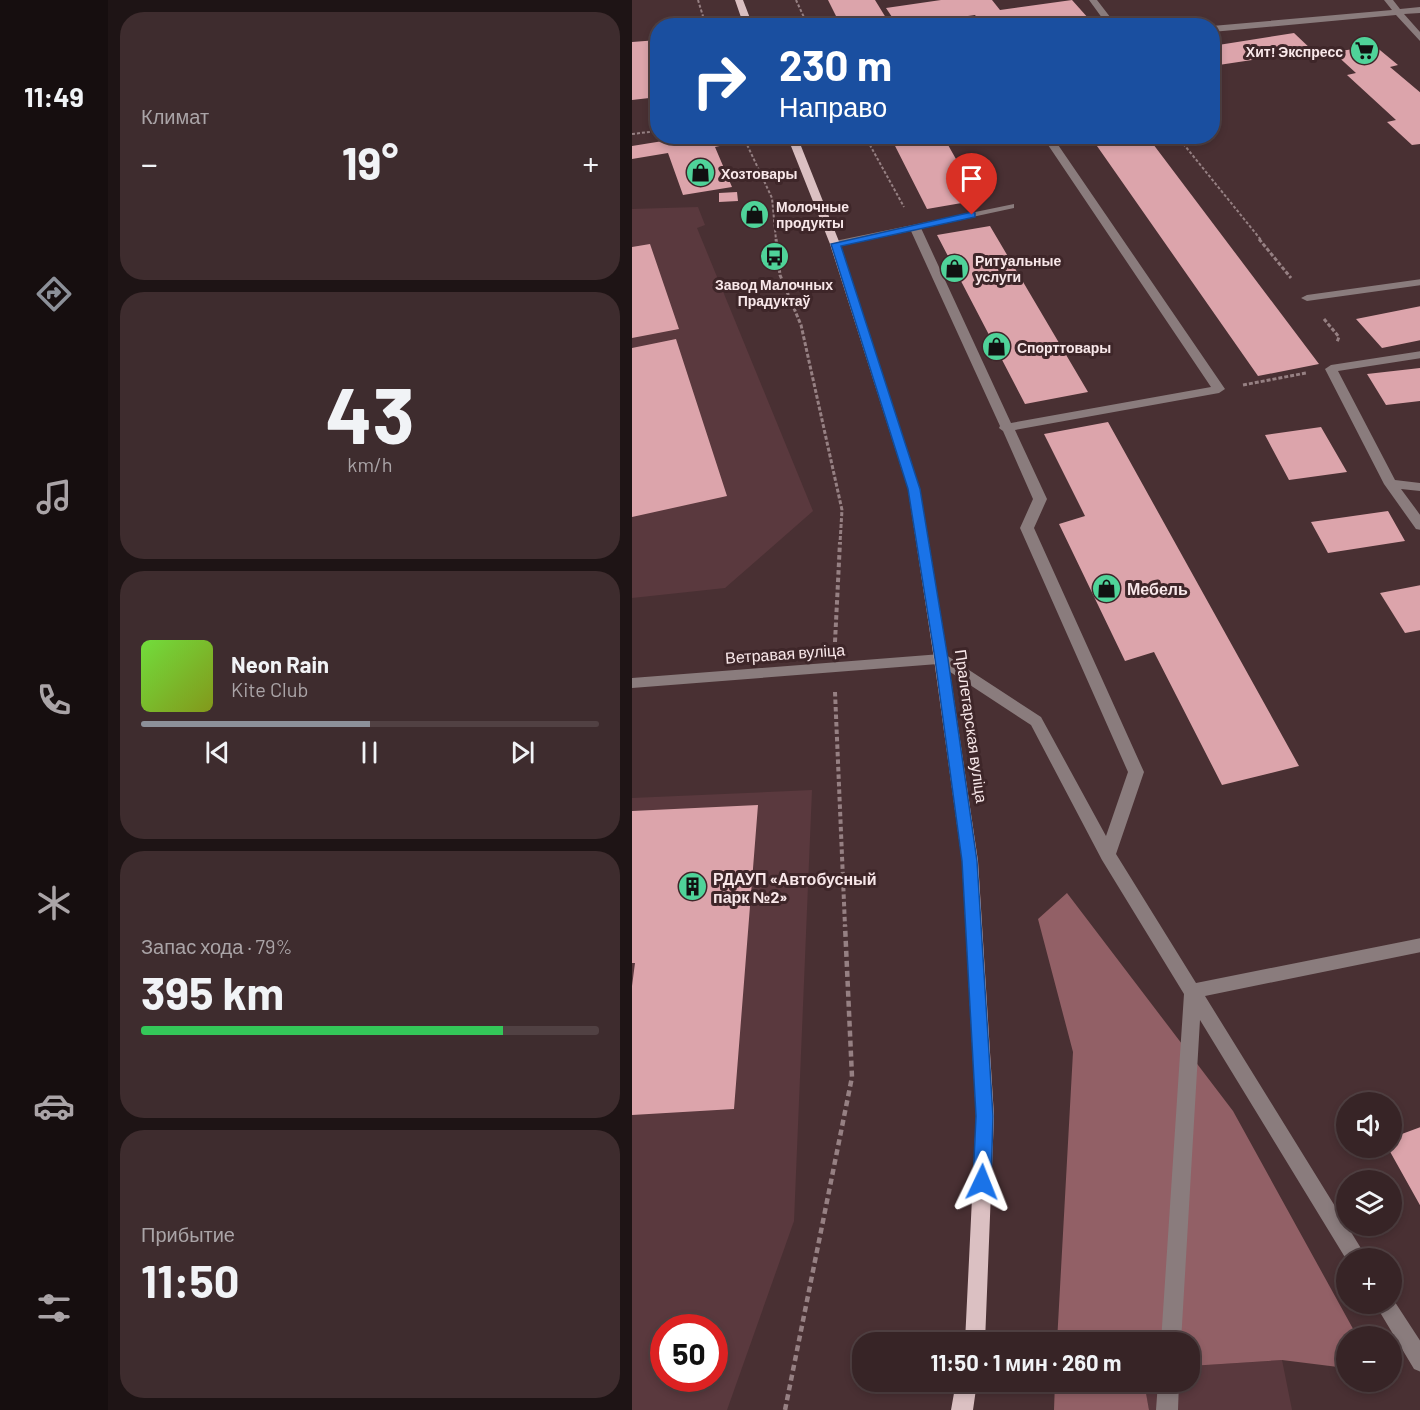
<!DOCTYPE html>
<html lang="ru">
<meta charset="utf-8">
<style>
body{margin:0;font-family:Barlow,sans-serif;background:#3e2c2e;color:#f1f3f6;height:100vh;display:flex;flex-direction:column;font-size:22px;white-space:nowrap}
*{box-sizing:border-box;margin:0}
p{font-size:20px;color:#aaa4a7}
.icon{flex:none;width:33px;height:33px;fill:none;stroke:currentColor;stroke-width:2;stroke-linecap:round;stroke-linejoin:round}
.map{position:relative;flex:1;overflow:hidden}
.drawer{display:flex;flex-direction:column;gap:12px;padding:12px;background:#1e1415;width:524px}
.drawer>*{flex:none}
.top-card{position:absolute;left:18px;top:18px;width:570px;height:126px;border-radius:24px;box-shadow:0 3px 9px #0003,0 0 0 2px #514143;background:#1a4fa0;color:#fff;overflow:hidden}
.fabs{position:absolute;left:704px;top:1092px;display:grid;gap:12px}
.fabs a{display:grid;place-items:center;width:66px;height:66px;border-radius:50%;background:#372426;box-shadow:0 3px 9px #0003,0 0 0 2px #514143;font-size:30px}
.speed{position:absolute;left:18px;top:1314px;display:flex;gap:12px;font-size:30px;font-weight:700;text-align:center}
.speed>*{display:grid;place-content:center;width:78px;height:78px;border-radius:50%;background:#372426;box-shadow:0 3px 9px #0003,0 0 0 2px #514143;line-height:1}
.speed .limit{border:9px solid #d22;background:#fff;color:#111}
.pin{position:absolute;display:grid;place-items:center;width:51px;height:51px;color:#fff;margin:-62px -26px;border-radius:50% 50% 50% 0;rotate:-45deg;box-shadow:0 0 6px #0007}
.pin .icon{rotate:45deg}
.me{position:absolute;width:66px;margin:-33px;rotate:2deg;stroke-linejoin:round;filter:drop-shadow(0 0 4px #0008)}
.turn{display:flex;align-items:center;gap:21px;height:126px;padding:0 30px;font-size:27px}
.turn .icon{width:78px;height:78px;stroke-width:2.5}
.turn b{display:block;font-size:42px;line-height:51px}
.big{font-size:45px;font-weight:700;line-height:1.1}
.drawer .tile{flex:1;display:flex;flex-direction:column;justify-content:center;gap:9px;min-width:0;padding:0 21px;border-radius:24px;background:#3e2c2e}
.drawer .dial{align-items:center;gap:0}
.dial b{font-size:78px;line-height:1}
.song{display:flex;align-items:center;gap:18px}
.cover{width:72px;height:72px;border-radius:9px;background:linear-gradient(135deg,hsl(100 70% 55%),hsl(70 70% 35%))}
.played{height:6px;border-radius:3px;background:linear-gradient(90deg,#8c9099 50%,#514143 50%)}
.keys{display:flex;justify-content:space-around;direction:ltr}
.heat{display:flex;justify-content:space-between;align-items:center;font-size:33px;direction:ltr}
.charge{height:9px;border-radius:4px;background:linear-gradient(90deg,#34c759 79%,#514143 0)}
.trip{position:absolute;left:220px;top:1332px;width:348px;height:60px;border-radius:24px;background:#372426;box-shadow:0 3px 9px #0003,0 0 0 2px #514143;font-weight:700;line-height:60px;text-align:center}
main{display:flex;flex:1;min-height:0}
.tabs{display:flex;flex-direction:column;width:108px;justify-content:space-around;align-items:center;background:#160e0f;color:#aaa4a7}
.tabs .icon{width:42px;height:42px}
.tabs .selected{color:#8c9099}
.tabs b{font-size:27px;color:#f1f3f6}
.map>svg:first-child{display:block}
.built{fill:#5a393e;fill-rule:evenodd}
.forest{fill:#926066}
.building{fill:#dca4ab}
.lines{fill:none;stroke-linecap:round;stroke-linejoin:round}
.path-far3{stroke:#968083;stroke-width:2;stroke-dasharray:3 2;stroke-linecap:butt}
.path-far2{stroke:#968083;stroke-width:3;stroke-dasharray:4 2;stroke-linecap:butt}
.path-far1{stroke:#968083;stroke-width:4;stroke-dasharray:4.5 3;stroke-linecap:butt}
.path{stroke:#968083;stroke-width:4.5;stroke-dasharray:6 4;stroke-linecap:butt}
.minor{fill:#8a7c7d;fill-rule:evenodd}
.major{fill:#dbc0c2;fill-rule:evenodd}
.route{fill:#1a73e8;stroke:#114b97;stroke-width:1.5}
.labels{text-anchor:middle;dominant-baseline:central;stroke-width:6;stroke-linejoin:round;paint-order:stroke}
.far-poi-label{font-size:14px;font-weight:bold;fill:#f8e7e9;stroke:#3e2629;text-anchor:start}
.poi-label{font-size:16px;font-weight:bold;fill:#f8e7e9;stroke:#3e2629;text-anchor:start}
.street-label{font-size:16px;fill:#f8e7e9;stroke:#3e2629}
</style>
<main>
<nav class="tabs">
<b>11:49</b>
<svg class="icon selected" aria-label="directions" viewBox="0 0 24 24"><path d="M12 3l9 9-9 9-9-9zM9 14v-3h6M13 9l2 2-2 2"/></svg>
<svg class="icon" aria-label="music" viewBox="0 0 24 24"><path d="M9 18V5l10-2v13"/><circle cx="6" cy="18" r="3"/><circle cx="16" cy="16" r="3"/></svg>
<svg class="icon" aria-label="phone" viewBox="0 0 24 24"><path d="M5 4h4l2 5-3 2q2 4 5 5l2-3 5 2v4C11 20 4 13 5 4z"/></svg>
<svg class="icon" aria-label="climate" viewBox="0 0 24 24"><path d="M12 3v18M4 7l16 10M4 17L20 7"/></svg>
<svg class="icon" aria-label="car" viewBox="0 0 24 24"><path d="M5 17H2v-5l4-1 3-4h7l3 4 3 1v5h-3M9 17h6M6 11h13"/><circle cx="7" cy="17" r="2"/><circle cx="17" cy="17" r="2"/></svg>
<svg class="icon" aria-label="filters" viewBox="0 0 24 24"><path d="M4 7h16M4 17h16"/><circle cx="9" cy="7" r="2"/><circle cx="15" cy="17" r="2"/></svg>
</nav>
<section class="drawer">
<div class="tile"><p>Климат</p>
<div class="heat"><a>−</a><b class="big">19°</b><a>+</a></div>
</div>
<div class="tile dial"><b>43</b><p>km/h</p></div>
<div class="tile">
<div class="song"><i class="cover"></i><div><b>Neon Rain</b><p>Kite Club</p></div></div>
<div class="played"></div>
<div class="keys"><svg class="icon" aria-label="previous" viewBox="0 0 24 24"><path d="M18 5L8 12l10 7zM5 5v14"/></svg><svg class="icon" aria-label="pause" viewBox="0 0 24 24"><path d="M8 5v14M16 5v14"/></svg><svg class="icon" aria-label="next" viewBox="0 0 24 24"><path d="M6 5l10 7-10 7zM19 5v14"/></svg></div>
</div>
<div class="tile"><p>Запас хода · 79%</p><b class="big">395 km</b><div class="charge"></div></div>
<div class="tile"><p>Прибытие</p><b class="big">11:50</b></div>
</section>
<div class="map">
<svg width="789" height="1410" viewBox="0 0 789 1410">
<rect width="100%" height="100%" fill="#493033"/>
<path class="built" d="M66,207L73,225L65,228L181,511L93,588L0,598V209Z
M180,790L162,1221L95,1410H0V798ZM32,1328H82V1378H32Z
M650,1360L660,1410H517L512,1382H558V1366Z"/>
<path class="forest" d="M435,893L601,1111L725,1336H714V1368L650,1360L558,1366V1342H425L441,1052L406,919Z
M423,1382H512L517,1410H422Z"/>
<path class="building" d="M196,0H243L259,26H209Z
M309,0H360L368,10L440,0L457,19L414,26H351L343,15L266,26L254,8Z
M662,33L681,51L580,66V46Z
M26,40V97L0,100V42Z
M743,46L766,65L758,67L789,93V144L780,145L755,122L764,120L715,75L724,73L701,52Z
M62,136H93L97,144L83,147L100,187L51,195L36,153L0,159V146Z
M258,136H311L347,200L295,209Z
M458,136H515L687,364L626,376Z
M105,192L106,201L87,202V193Z
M132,208L133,218L114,220L113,210Z
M358,226L456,392L393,404L305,235Z
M18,244L47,329L0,338V247Z
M789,306V340L750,348L724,319Z
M44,339L95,496L0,517V348Z
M789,368V401L754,405L735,374Z
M476,422L667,766L590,785L522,652L493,661L427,524L453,516L412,434Z
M689,427L715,472L657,480L633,435Z
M756,511L773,541L696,553L679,522Z
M789,585V630L773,633L748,593Z
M126,805L102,1109L0,1115V986L3,963H0V811Z
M789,1127V1207L756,1148H759V1138Z"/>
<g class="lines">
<path class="path-far3" d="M66,0L74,26
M164,0L176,26
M0,134L26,131
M111,136L140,198L144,240
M233,136L272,207
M545,136L629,240"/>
<path class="path-far2" d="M144,239L148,275L169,325L210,510L208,543
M627,239L659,278
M692,319L707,337L705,342
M611,385L674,373"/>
<path class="path-far1" d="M203,642L208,542
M203,692L213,926"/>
<path class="path" d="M153,1410L220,1077L213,925"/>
<path class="minor" d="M457,0H465L485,26H476Z
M752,0H761L768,9L789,7V13L772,14L789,33V42L764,15L580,32V26L760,10Z
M410,136H420L593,389L587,393L383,430L415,499L402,528L512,772L484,854L564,983L789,938V952L573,996L735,1258L714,1259L568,1020L549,1342H529L552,994L470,860L399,725L306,664L0,688V678L309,654L314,655L409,717L474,836L496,772L388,528L401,499L371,431L367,428L368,426L279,231L203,247L198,244L203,241L382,204V208L289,228L379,423L579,387Z
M789,279V285L675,301L669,298L675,295Z
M789,351V358L706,371L763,480L789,483V491L769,489L789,516V530L784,529L752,484L693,369L699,365Z
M759,1296L789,1342V1372L782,1369L743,1304H759Z
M526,1382H547L546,1410H524Z"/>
<path class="major" d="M103,0H111L121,26H112Z
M155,136H165L208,244L288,489L316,659L346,861L362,1116L353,1342H333L344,1116L330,861L302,659L276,489L198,244Z
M324,1382H345L341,1410H319Z"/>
</g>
<path class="route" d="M340,212L343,213V217L209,246L288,489L316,659L345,861L361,1116L359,1182L357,1188L350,1190L344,1188L341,1182L344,1116L330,861L303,659L276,489L199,244Z"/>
<defs>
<symbol id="supermarket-disc" viewBox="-11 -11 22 22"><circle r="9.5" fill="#4fd399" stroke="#3e2629"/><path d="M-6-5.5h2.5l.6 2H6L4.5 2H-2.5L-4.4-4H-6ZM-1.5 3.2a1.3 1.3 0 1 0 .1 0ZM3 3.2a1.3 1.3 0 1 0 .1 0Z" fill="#111"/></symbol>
<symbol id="shop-disc" viewBox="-11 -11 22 22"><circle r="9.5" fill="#4fd399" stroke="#3e2629"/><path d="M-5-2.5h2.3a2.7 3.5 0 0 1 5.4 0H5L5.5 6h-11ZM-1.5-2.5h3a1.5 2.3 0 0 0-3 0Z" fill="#111"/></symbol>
<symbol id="bus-disc" viewBox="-11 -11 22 22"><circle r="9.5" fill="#4fd399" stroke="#3e2629"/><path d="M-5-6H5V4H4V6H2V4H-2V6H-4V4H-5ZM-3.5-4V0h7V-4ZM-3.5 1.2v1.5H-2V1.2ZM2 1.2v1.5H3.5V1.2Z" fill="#111"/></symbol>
<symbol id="building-disc" viewBox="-11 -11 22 22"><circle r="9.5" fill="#4fd399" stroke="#3e2629"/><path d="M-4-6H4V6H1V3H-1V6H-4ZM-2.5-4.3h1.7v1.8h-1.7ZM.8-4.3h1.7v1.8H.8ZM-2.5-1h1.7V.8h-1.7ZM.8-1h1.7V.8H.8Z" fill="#111"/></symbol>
</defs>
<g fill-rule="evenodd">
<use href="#supermarket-disc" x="716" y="34" width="33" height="33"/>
<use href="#shop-disc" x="52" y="156" width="33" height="33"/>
<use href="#shop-disc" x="106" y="198" width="33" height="33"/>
<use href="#bus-disc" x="126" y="240" width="33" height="33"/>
<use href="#shop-disc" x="306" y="252" width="33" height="33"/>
<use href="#shop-disc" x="348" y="330" width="33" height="33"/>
<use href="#shop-disc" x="458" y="572" width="33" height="33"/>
<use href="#building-disc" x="44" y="870" width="33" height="33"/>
</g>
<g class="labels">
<g class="far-poi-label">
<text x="711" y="51" text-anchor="end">Хит! Экспресс</text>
<text x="89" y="173">Хозтовары</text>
<text x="144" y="206">Молочные<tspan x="144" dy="16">продукты</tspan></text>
<text x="343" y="260">Ритуальные<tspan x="343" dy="16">услуги</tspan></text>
<text x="142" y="284" text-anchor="middle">Завод Малочных<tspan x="142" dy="16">Прадуктаў</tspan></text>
<text x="385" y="347">Спорттовары</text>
</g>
<g class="poi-label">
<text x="495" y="588">Мебель</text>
<text x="81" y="878">РДАУП «Автобусный<tspan x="81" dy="18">парк №2»</tspan></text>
</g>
<g class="street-label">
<text transform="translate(153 653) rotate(-4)">Ветравая вуліца</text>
<text transform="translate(340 726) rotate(82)">Пралетарская вуліца</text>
</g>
</g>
</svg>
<div class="fabs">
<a><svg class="icon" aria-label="sound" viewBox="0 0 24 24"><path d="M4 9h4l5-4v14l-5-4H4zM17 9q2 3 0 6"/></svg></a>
<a><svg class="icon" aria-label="layers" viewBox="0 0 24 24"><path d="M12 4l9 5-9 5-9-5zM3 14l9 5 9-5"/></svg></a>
<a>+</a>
<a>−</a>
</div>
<div class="speed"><div class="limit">50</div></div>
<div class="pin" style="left:340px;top:215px;background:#d93025"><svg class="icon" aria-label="arrive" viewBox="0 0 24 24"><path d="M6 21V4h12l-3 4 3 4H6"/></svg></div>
<svg class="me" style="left:350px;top:1182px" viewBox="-20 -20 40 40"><path d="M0-17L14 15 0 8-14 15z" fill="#1a73e8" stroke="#fff" stroke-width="4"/></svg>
<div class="trip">11:50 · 1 мин · 260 m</div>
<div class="top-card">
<div class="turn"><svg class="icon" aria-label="right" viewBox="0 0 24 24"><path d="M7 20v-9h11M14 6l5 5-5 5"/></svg><div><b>230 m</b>Направо</div></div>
</div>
</div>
</main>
